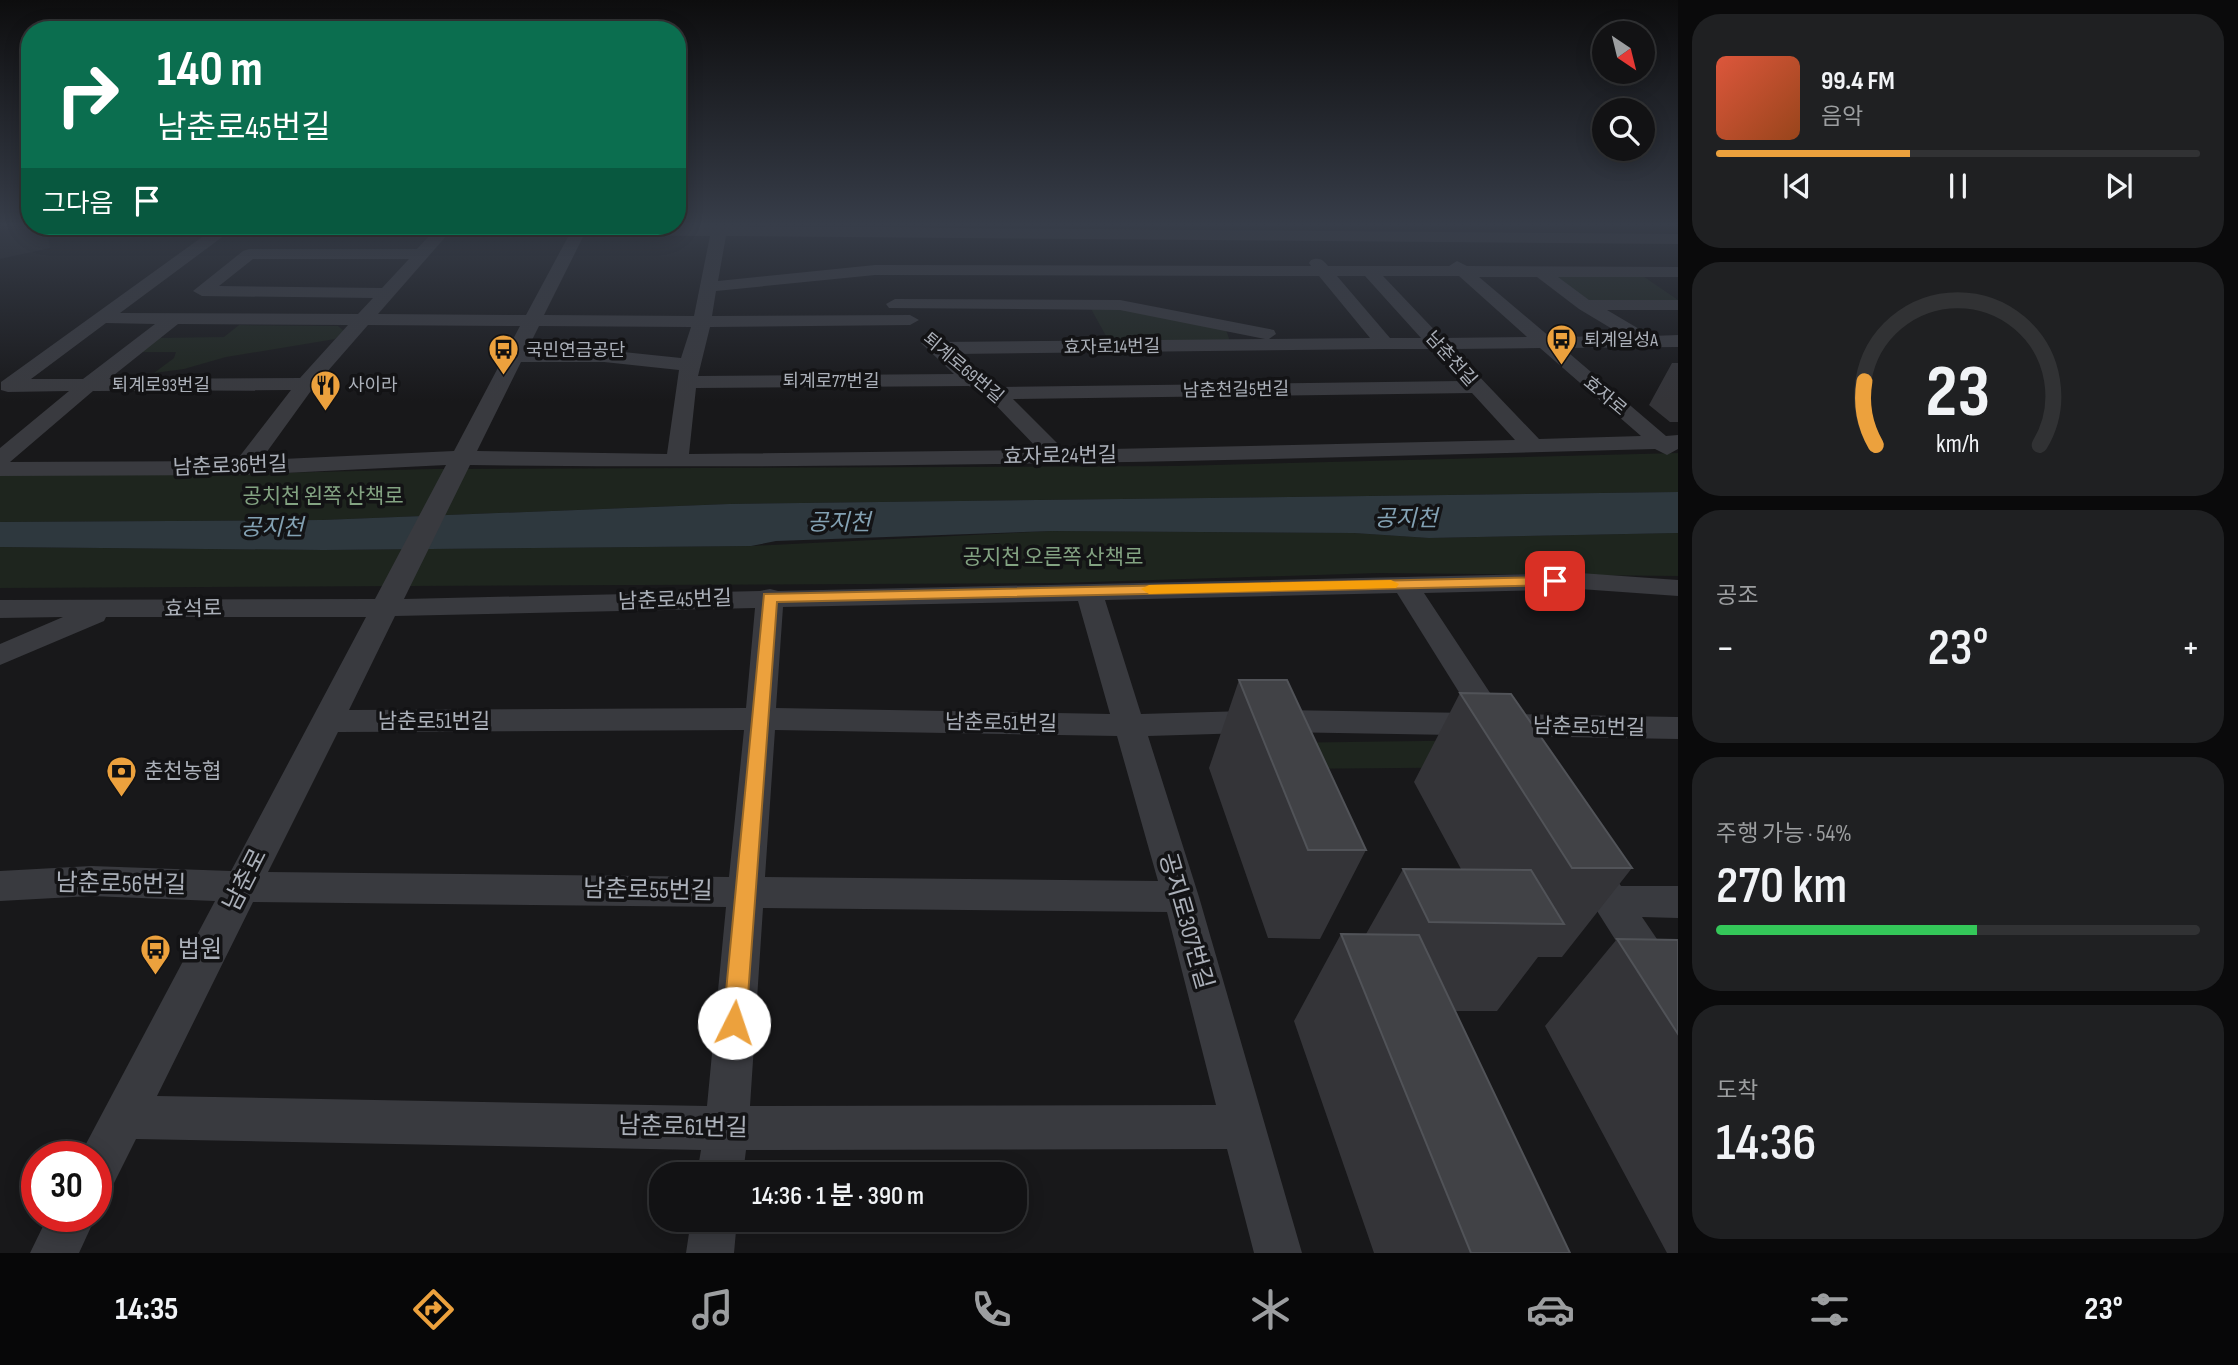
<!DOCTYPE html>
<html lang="ko">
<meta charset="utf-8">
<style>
body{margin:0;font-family:"Sofia Sans Condensed","Noto Sans KR",sans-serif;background:#1f2022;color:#f1f3f6;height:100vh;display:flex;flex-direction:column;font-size:26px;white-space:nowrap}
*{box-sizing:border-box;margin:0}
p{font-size:23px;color:#9c9ea0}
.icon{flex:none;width:38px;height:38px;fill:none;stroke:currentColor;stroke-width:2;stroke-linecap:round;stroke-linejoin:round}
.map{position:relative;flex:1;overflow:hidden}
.drawer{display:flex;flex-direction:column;gap:14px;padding:14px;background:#0a0a0b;width:560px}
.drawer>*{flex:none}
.guide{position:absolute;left:21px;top:21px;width:665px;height:214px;border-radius:28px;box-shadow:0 4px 18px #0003,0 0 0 2px #313234;background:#0b6e4f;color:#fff;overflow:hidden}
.needle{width:46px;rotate:145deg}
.controls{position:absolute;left:1592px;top:21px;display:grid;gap:14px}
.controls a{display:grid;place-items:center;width:63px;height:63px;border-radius:50%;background:#121214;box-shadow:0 4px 18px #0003,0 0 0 2px #313234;font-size:35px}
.speed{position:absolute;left:21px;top:1141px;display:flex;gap:14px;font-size:35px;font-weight:700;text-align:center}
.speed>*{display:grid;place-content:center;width:91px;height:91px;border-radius:50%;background:#121214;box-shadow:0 4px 18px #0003,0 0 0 2px #313234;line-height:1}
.speed .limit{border:10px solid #d22;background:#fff;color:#111}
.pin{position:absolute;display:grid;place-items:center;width:60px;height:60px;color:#fff;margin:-30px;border-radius:14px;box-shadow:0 4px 10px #0006}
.me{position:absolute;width:77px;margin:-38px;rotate:4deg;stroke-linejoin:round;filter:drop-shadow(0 0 5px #0008)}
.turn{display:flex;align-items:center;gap:24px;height:147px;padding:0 21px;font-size:32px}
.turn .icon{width:91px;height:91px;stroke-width:2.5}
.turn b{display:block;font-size:49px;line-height:60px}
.then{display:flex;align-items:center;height:66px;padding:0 21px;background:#0003;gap:14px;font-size:26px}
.big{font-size:52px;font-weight:600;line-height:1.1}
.drawer .widget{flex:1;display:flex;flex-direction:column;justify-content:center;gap:10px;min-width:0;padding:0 24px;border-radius:28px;background:#1f2022}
.drawer .dial{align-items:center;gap:0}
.dial svg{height:182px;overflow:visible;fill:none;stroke:#313234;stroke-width:7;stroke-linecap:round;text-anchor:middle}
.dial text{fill:#f1f3f6;stroke:none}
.song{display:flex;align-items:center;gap:21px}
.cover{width:84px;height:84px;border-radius:10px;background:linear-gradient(135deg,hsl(10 70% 55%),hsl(20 70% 35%))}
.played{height:7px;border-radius:4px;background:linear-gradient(90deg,#eca13d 40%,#313234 40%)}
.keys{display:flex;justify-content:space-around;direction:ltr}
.heat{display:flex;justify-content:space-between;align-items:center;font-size:38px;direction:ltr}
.charge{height:10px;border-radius:5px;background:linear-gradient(90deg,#34c759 54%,#313234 0)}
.trip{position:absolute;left:649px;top:1162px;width:378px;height:70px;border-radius:28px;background:#121214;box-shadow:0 4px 18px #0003,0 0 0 2px #313234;font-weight:600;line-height:70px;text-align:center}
.tabs{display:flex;height:112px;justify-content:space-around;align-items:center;background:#070708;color:#9c9ea0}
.tabs .icon{width:49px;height:49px}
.tabs .current{color:#eca13d}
.tabs b{font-size:32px;color:#f1f3f6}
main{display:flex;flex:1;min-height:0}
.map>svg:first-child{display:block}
.green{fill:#1e251e}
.water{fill:#2e383e}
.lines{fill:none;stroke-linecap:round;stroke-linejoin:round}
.minor{fill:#393a3f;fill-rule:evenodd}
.wall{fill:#343438}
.shaded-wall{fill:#232326}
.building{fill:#414246;stroke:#515358;stroke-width:2}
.route{fill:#eca13d;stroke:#996928;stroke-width:2}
.slow{fill:#f59e0b}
.labels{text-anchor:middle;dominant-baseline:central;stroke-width:7;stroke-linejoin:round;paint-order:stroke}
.far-poi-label{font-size:18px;fill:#abb0b9;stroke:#131315;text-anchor:start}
.far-street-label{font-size:18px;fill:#abb0b9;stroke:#131315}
.street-label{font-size:21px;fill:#abb0b9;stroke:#131315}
.park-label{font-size:21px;fill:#83a382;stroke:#131315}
.poi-label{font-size:21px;fill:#abb0b9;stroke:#131315;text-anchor:start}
.water-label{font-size:23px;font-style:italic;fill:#83a1b3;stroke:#131315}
.near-street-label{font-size:24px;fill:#abb0b9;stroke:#131315}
.near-poi-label{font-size:24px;fill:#abb0b9;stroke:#131315;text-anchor:start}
</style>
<main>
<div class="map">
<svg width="1678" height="1253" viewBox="0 0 1678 1253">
<rect width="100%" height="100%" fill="#18181a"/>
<path class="green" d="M1540,271L1637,272L1678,300V305H1585Z
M1115,306L1226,330L1231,344L1111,345L1090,307Z
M239,325L338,326L344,331L335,339L226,357L184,369L154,373L174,358L176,352H140L156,338L224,337Z
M1678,453V492L729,504L322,520L0,522V475L277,473L433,469L1176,466Z
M1052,531L1354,533L1429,538L1678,533V576L1378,573L1060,583L0,588V547L323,550L751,546Z
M1497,740L1516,767L1285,769L1274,743Z"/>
<path class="water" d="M1678,492V533L1429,538L1354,533L1052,531L776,541L751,546L323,550L0,547V522L322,520L729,504Z"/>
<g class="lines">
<path class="minor" d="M0,226H719L1678,234V244L726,236L718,281L875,265L1311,266L1309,263L1311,260C1320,257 1323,260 1328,266H1449L1457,261L1467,266L1678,267V277H1558L1589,300H1678V310H1607L1651,336L1678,335V347L1563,348L1666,436L1678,435V449L1667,455L1655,449C1260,460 865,470 470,465L404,599L760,591L770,589L778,591L1580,573L1678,580V596L1580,589L1424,593L1504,714L1678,717V739L1280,732L1148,736L1199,897L1302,1253H1254L1227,1149L746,1150L743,1174H697L701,1150L136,1139L112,1187L96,1194V1157H79L215,901L91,896L0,901V871L91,866L231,871L366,617H106L104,621L0,665V644L63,617L0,618V600L375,599L446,465L243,475L0,476V448L69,391L8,392L1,390V382L209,232L0,231ZM229,232L431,234L417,249H249L243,251L193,291L202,296L373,298L358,314L120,313ZM448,234L569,235L526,315L378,314ZM584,235L710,236L694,316L544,315ZM253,259H409L382,288L219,286ZM875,275L1319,276L1370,338L1269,339L1276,334L1274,330L1120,300L895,299L886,304L889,308L1120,310L1265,339L941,342L930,337L921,343L954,374L698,376L710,327L910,325L919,320L910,315L712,316L716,291ZM1337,276H1365L1421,338H1390ZM1383,276H1459L1527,337L1442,338ZM1479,277H1537L1579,309L1624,336L1550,337ZM106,323L155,324L83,379H31ZM178,324L348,325L300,378L109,379ZM368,325L520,326L454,451L261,460L313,388ZM539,326L691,327L681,358L604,350H527ZM1540,348L1641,436L1539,439L1453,349ZM1386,349H1432L1461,381L999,387L980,376L954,354ZM521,362H604L679,370L667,454L477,451ZM969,386L988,397L1039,450L689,454L696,388ZM291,390L236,461L10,462L93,391ZM1472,393L1515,440L1064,450L1013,399ZM1397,593L1472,713L1280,710L1141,714L1105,600ZM1078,601L1110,714L776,708L783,607ZM755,608L746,708L349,710L395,616ZM744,730L729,877L268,872L338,732ZM775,730L1117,736L1158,881L765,877ZM253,902L726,907L707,1106L157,1096ZM763,908L1167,912L1216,1105L750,1106Z
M1588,851L1601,856L1621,886H1678V918L1642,917L1678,970V1022L1664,1017L1575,876L1570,866L1575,856Z
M48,1216H96L79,1253H30Z
M691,1220H737L734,1253H686Z"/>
</g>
<path class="wall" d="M1672,363H1678V422H1670L1649,405Z
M1239,680L1366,850L1320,939L1268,938L1209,768Z
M1460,693L1632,868L1562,957H1538L1497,1011H1455L1570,1253H1374L1294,1021L1341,934H1366L1403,869H1461L1414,782Z
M1617,939L1678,940V1253H1667L1545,1026Z"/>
<path class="shaded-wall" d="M0,226H42L49,241L50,248L0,259Z"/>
<path class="building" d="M1239,680H1287L1366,850H1308Z
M1460,693L1511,694L1632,868H1572Z
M1403,869L1531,870L1564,924L1429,922Z
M1341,934L1419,935L1570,1253H1471Z
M1617,939L1678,940V1034Z"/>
<linearGradient id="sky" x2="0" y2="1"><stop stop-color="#0d0d0e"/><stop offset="0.56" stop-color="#373d49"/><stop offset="1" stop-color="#373d49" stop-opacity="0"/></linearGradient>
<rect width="1678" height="401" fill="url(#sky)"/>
<path class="route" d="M1555,577L1560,578L1562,581L1560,585L777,602L746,1023L743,1031L734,1034L726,1031L723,1023L764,594Z"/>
<path class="slow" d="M1391,580L1399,584L1396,588L1149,594L1141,589L1149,585Z"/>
<defs>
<symbol id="bus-pin" viewBox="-11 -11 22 30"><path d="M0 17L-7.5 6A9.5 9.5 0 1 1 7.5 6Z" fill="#eca13d" stroke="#131315"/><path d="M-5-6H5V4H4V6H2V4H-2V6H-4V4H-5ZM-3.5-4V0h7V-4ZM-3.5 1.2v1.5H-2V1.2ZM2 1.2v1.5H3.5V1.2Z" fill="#111"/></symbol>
<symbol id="restaurant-pin" viewBox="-11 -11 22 30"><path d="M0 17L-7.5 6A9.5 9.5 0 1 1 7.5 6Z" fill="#eca13d" stroke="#131315"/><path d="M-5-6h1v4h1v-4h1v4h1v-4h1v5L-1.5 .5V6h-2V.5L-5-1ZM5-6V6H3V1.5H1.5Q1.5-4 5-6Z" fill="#111"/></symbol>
<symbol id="bank-pin" viewBox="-11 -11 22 30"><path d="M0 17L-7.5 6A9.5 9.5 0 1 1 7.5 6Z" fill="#eca13d" stroke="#131315"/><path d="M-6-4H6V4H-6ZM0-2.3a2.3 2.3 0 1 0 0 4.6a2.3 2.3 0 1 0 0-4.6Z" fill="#111"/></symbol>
</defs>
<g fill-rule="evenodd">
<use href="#bus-pin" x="1544" y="322" width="35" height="47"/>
<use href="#bus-pin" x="486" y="332" width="35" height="47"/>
<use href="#restaurant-pin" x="308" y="368" width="35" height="47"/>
<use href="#bank-pin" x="104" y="754" width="35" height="47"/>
<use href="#bus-pin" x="138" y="932" width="35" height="47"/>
</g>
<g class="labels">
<g class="far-poi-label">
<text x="1584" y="340">퇴계일성A</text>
<text x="526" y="350">국민연금공단</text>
<text x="348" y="385">사이라</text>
</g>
<g class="far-street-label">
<text transform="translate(1112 347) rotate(-1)">효자로14번길</text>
<text transform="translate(1451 359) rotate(48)">남춘천길</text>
<text transform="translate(963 368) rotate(40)">퇴계로69번길</text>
<text x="831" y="381">퇴계로77번길</text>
<text x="161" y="385">퇴계로93번길</text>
<text transform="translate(1236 390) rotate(-1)">남춘천길5번길</text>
<text transform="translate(1605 396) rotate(40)">효자로</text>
</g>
<g class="street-label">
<text transform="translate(1060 456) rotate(-1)">효자로24번길</text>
<text transform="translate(230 466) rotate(-2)">남춘로36번길</text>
<text transform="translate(675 600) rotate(-2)">남춘로45번길</text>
<text transform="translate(193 609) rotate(-1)">효석로</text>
<text x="434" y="721">남춘로51번길</text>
<text transform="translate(1001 723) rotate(1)">남춘로51번길</text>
<text transform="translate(1589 727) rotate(1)">남춘로51번길</text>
</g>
<g class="park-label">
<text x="323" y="496">공치천 왼쪽 산책로</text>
<text x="1053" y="557">공지천 오른쪽 산책로</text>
</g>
<g class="poi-label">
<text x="144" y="771">춘천농협</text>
</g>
<g class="water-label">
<text x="1406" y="519">공지천</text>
<text x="839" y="523">공지천</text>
<text x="272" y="528">공지천</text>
</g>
<g class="near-street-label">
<text transform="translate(245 880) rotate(-63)">남춘로</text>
<text transform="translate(121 884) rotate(1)">남춘로56번길</text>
<text transform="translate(648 890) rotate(1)">남춘로55번길</text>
<text transform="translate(1186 921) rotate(74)">공지로307번길</text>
<text transform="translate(683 1127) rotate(1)">남춘로61번길</text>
</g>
<g class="near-poi-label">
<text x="178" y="949">법원</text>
</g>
</g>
</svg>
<div class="controls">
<a><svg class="needle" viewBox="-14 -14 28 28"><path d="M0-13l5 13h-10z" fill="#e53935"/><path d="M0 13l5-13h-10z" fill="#9c9ea0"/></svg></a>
<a><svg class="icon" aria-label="search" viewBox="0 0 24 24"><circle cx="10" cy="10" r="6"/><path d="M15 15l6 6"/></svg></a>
</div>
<div class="speed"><div class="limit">30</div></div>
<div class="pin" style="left:1555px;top:581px;background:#d93025"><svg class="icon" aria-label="arrive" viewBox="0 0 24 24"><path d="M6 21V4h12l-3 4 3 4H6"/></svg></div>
<svg class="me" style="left:734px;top:1023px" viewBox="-20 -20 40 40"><circle r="19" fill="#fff"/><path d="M0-13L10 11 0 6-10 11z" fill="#eca13d"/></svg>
<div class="trip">14:36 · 1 분 · 390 m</div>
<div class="guide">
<div class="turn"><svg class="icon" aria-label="right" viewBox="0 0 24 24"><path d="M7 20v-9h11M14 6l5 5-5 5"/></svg><div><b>140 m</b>남춘로45번길</div></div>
<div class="then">그다음<svg class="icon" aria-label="arrive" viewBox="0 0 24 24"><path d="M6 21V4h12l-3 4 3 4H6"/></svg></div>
</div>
</div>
<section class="drawer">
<div class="widget">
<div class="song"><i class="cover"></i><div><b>99.4 FM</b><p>음악</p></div></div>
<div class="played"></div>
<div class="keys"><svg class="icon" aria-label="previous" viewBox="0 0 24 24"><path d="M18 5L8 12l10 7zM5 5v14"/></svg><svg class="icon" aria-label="pause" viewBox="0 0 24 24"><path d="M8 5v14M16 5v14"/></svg><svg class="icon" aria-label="next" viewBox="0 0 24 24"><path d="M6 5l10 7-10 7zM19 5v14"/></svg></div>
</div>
<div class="widget dial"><svg viewBox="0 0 100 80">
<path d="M14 69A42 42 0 1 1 86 69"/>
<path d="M14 69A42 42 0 0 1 9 41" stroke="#eca13d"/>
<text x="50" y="56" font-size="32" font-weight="700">23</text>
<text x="50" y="72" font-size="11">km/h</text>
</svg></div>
<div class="widget"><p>공조</p>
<div class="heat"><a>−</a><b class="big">23°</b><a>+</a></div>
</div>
<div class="widget"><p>주행 가능 · 54%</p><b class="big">270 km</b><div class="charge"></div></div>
<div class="widget"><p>도착</p><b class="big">14:36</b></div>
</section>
</main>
<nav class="tabs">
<b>14:35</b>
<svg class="icon current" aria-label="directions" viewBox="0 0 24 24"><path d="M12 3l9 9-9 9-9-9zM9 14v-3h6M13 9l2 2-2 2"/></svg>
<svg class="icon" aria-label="music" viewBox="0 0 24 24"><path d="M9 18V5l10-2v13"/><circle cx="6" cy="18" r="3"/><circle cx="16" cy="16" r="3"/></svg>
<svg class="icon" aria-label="phone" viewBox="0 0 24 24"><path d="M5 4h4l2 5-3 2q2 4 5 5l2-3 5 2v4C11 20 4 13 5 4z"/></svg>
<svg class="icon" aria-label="climate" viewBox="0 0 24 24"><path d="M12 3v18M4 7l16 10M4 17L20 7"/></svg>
<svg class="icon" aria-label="car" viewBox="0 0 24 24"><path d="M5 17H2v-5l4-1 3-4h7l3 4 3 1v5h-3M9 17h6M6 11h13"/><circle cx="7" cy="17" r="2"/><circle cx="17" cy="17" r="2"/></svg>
<svg class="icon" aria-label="filters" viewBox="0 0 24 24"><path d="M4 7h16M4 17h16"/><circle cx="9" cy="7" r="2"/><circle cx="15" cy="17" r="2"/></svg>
<b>23°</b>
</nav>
